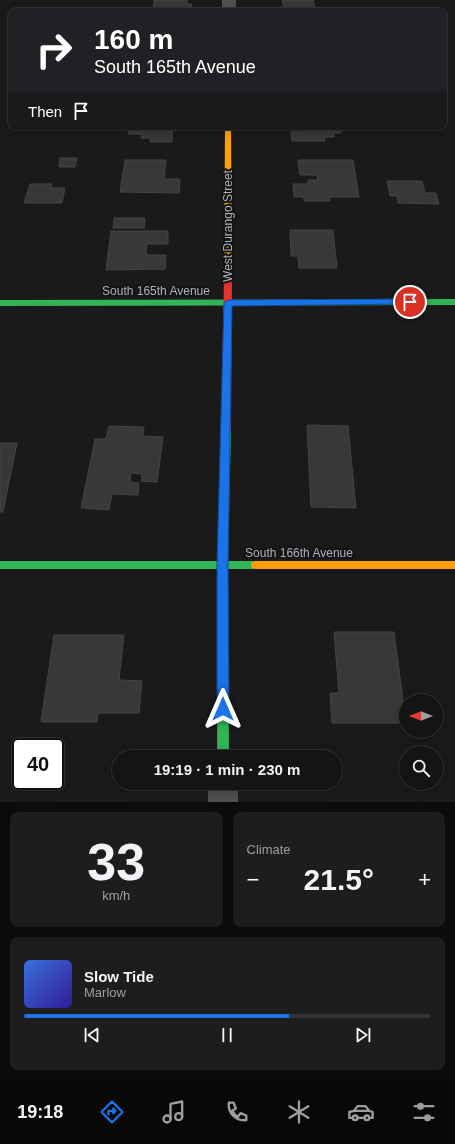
<!DOCTYPE html>
<meta charset="utf-8">
<style>
body{margin:0;font-family:Arial,sans-serif;background:#1d1d1d;color:#f1f3f6;height:100vh;display:flex;flex-direction:column;font-size:15px;white-space:nowrap}
*{box-sizing:border-box;margin:0}
p{font-size:13px;color:#9d9ea0}
.icon{flex:none;width:22px;height:22px;fill:none;stroke:currentColor;stroke-width:2;stroke-linecap:round;stroke-linejoin:round}
.map{position:relative;height:802px;overflow:hidden}
.panel{display:flex;flex-direction:column;gap:10px;padding:10px;background:#0b0b0b;flex:1}
.panel>*{flex:none}
.top-card{position:absolute;left:8px;top:8px;width:439px;height:122px;border-radius:8px;box-shadow:0 2px 10px #0003,0 0 0 1px #333334;background:#202124;color:#fff;overflow:hidden}
.needle{width:26px;rotate:270deg}
.fabs{position:absolute;left:399px;top:694px;display:grid;gap:8px}
.fabs a{display:grid;place-items:center;width:44px;height:44px;border-radius:50%;background:#141414;box-shadow:0 2px 10px #0003,0 0 0 1px #333334;font-size:20px}
.speed{position:absolute;left:12px;top:738px;display:flex;gap:8px;font-size:20px;font-weight:700;text-align:center}
.speed>*{display:grid;place-content:center;width:52px;height:52px;border-radius:50%;background:#141414;box-shadow:0 2px 10px #0003,0 0 0 1px #333334;line-height:1}
.speed .limit{border:2px solid #111;border-radius:6px;background:#fff;color:#111}
.pin{position:absolute;display:grid;place-items:center;width:34px;height:34px;color:#fff;margin:-17px;border:2px solid #fff;border-radius:50%;box-shadow:0 1px 4px #0007}
.me{position:absolute;width:44px;margin:-22px;rotate:0deg;stroke-linejoin:round;filter:drop-shadow(0 0 3px #0008)}
.turn{display:flex;align-items:center;gap:14px;height:84px;padding:0 20px;font-size:18px}
.turn .icon{width:52px;height:52px;stroke-width:2.5}
.turn b{display:block;font-size:28px;line-height:34px}
.then{display:flex;align-items:center;height:38px;padding:0 20px;background:#0003;gap:8px;font-size:15px}
.big{font-size:30px;font-weight:600;line-height:1.1}
.panel .tile{flex:1;display:flex;flex-direction:column;justify-content:center;gap:6px;min-width:0;padding:0 14px;border-radius:8px;background:#1d1d1d}
.panel .dial{align-items:center;gap:0}
.dial b{font-size:52px;line-height:1}
.song{display:flex;align-items:center;gap:12px}
.cover{width:48px;height:48px;border-radius:6px;background:linear-gradient(135deg,hsl(220 70% 55%),hsl(250 70% 35%))}
.played{height:4px;border-radius:2px;background:linear-gradient(90deg,#1a73e8 65%,#333334 65%)}
.keys{display:flex;justify-content:space-around;direction:ltr}
.heat{display:flex;justify-content:space-between;align-items:center;font-size:22px;direction:ltr}
.panel .tiles{flex:1;display:grid;gap:10px;grid-template-columns:1fr 1fr}
.tile:last-child{grid-column:span 2}
.trip{position:absolute;left:112px;top:750px;width:230px;height:40px;border-radius:20px;background:#141414;box-shadow:0 2px 10px #0003,0 0 0 1px #333334;font-weight:600;line-height:40px;text-align:center}
.dock{display:flex;height:64px;justify-content:space-around;align-items:center;background:#080808;color:#9d9ea0}
.dock .icon{width:28px;height:28px}
.dock .active{color:#1a73e8}
.dock b{font-size:18px;color:#f1f3f6}
.map>svg:first-child{display:block}
.building{fill:#38383a;stroke:#424446}
.lines{fill:none;stroke-linecap:round;stroke-linejoin:round}
.street{fill:#4e5052;fill-rule:evenodd}
.fast{fill:#30b455;fill-rule:evenodd}
.slow{fill:#ff9f0a;fill-rule:evenodd}
.jam{fill:#e5322d;fill-rule:evenodd}
.route{fill:#1a73e8;stroke:#114b97}
.labels{text-anchor:middle;dominant-baseline:central;stroke-width:4;stroke-linejoin:round;paint-order:stroke}
.street-label{font-size:12px;fill:#acb2b9;stroke:#141416}
</style>
<div class="map">
<svg width="455" height="802" viewBox="0 0 455 802">
<rect width="100%" height="100%" fill="#1a1a1a"/>
<path class="building" d="M154,0H187V4H192L191,11H153Z
M282,0H313L315,8H309V11H284Z
M129,127H166V131H172V142H150V138H141L142,134H128Z
M301,127H340L341,133H333L334,137H324L325,141H292L291,132H302Z
M60,158H77L75,167H59Z
M125,160H166L164,179H180L179,193L120,192Z
M298,160H353L359,197H329L330,201H304V197H294L293,184H308V180H318L317,175H300Z
M387,181H422L425,193H436L439,204L398,203L397,196H390Z
M30,184H52L51,188H65L62,203H24Z
M114,218H145L144,228H113Z
M290,230H333L337,268H299L298,256H291Z
M111,231H168V244H147L146,255H166L165,269L106,270Z
M307,425L348,426L356,508L311,507Z
M109,426L144,427L143,436L163,437L157,482L141,481L142,474L131,473L130,482L139,483L138,495L112,494L109,510L81,508L95,439H106Z
M0,443H17L3,512H0Z
M334,632H394L406,723H332L330,693H339Z
M54,635H124L119,680L142,681L139,713H98L97,722H41Z"/>
<g class="lines">
<path class="street" d="M222,0H236V11H222Z
M208,783H238V802H208Z"/>
<path class="fast" d="M455,299V305L0,306V300Z
M226,427L229,428L231,430L228,561H256L260,562L261,565L260,568L256,569H228L229,757H217L218,569H0V561H218L221,430L223,428Z"/>
<path class="slow" d="M225,127H231L232,276L228,279L224,276Z
M256,561H455V569H256L252,568L251,565L252,562Z"/>
<path class="jam" d="M228,273L232,276L231,430L229,432H223L221,430L224,276Z"/>
</g>
<path class="route" d="M410,299L414,302L413,304L232,306L228,565L229,709L227,713L223,715L219,713L217,709V565L224,303L228,300Z"/>
<g class="labels">
<g class="street-label">
<text transform="translate(228 226) rotate(-90)">West Durango Street</text>
<text x="156" y="291">South 165th Avenue</text>
<text x="299" y="553">South 166th Avenue</text>
</g>
</g>
</svg>
<div class="fabs">
<a><svg class="needle" viewBox="-14 -14 28 28"><path d="M0-13l5 13h-10z" fill="#e53935"/><path d="M0 13l5-13h-10z" fill="#9d9ea0"/></svg></a>
<a><svg class="icon" aria-label="search" viewBox="0 0 24 24"><circle cx="10" cy="10" r="6"/><path d="M15 15l6 6"/></svg></a>
</div>
<div class="speed"><div class="limit">40</div></div>
<div class="pin" style="left:410px;top:302px;background:#d93025"><svg class="icon" aria-label="arrive" viewBox="0 0 24 24"><path d="M6 21V4h12l-3 4 3 4H6"/></svg></div>
<svg class="me" style="left:223px;top:709px" viewBox="-20 -20 40 40"><path d="M0-17L14 15 0 8-14 15z" fill="#1a73e8" stroke="#fff" stroke-width="4"/></svg>
<div class="trip">19:19 · 1 min · 230 m</div>
<div class="top-card">
<div class="turn"><svg class="icon" aria-label="right" viewBox="0 0 24 24"><path d="M7 20v-9h11M14 6l5 5-5 5"/></svg><div><b>160 m</b>South 165th Avenue</div></div>
<div class="then">Then<svg class="icon" aria-label="arrive" viewBox="0 0 24 24"><path d="M6 21V4h12l-3 4 3 4H6"/></svg></div>
</div>
</div>
<section class="panel">
<div class="tiles">
<div class="tile dial"><b>33</b><p>km/h</p></div>
<div class="tile"><p>Climate</p>
<div class="heat"><a>−</a><b class="big">21.5°</b><a>+</a></div>
</div>
<div class="tile">
<div class="song"><i class="cover"></i><div><b>Slow Tide</b><p>Marlow</p></div></div>
<div class="played"></div>
<div class="keys"><svg class="icon" aria-label="previous" viewBox="0 0 24 24"><path d="M18 5L8 12l10 7zM5 5v14"/></svg><svg class="icon" aria-label="pause" viewBox="0 0 24 24"><path d="M8 5v14M16 5v14"/></svg><svg class="icon" aria-label="next" viewBox="0 0 24 24"><path d="M6 5l10 7-10 7zM19 5v14"/></svg></div>
</div>
</div>
</section>
<nav class="dock">
<b>19:18</b>
<svg class="icon active" aria-label="directions" viewBox="0 0 24 24"><path d="M12 3l9 9-9 9-9-9zM9 14v-3h6M13 9l2 2-2 2"/></svg>
<svg class="icon" aria-label="music" viewBox="0 0 24 24"><path d="M9 18V5l10-2v13"/><circle cx="6" cy="18" r="3"/><circle cx="16" cy="16" r="3"/></svg>
<svg class="icon" aria-label="phone" viewBox="0 0 24 24"><path d="M5 4h4l2 5-3 2q2 4 5 5l2-3 5 2v4C11 20 4 13 5 4z"/></svg>
<svg class="icon" aria-label="climate" viewBox="0 0 24 24"><path d="M12 3v18M4 7l16 10M4 17L20 7"/></svg>
<svg class="icon" aria-label="car" viewBox="0 0 24 24"><path d="M5 17H2v-5l4-1 3-4h7l3 4 3 1v5h-3M9 17h6M6 11h13"/><circle cx="7" cy="17" r="2"/><circle cx="17" cy="17" r="2"/></svg>
<svg class="icon" aria-label="filters" viewBox="0 0 24 24"><path d="M4 7h16M4 17h16"/><circle cx="9" cy="7" r="2"/><circle cx="15" cy="17" r="2"/></svg>
</nav>
